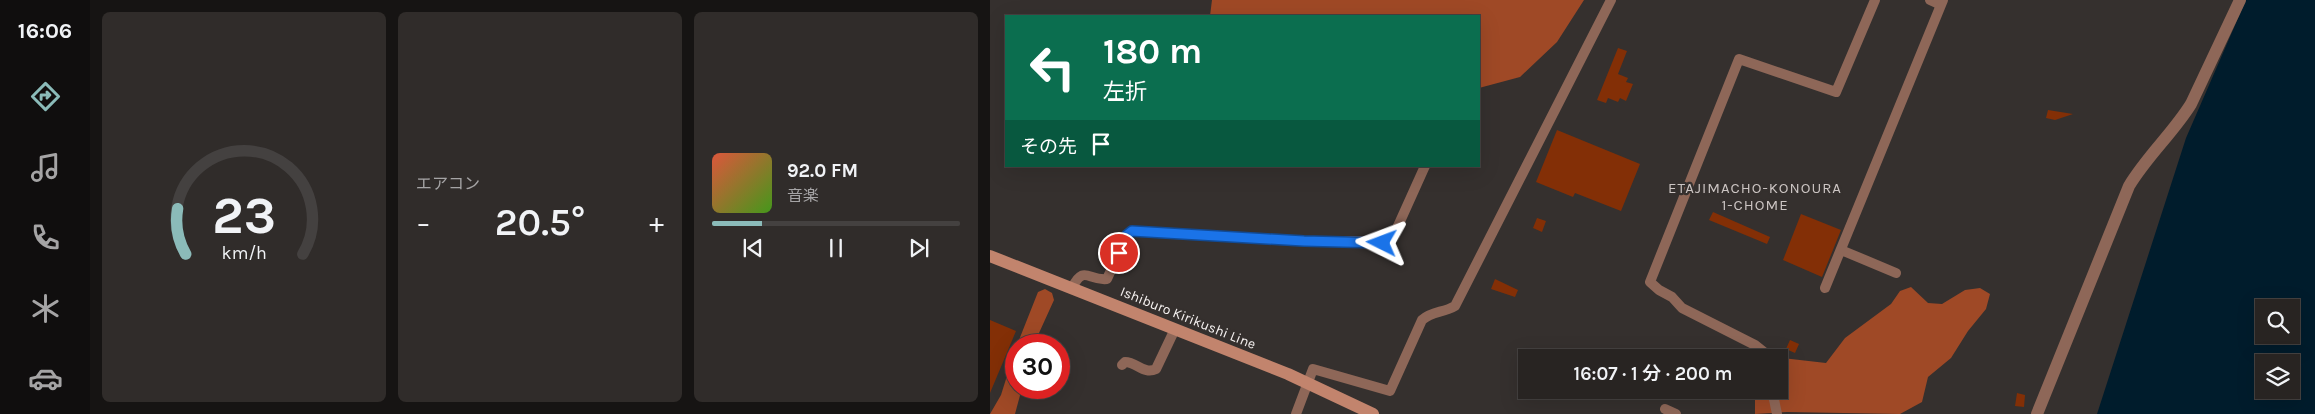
<!DOCTYPE html>
<html lang="ja">
<meta charset="utf-8">
<style>
body{margin:0;font-family:Karla,"Noto Sans JP",sans-serif;background:#302c2a;color:#f1f3f6;height:100vh;display:flex;flex-direction:column;font-size:19px;white-space:nowrap}
*{box-sizing:border-box;margin:0}
p{font-size:16px;color:#a5a4a5}
.icon{flex:none;width:28px;height:28px;fill:none;stroke:currentColor;stroke-width:2;stroke-linecap:round;stroke-linejoin:round}
.map{position:relative;flex:1;overflow:hidden}
.details{display:flex;flex-direction:column;gap:12px;padding:12px;background:#161413;width:900px}
.details>*{flex:none}
.banner{position:absolute;left:15px;top:15px;width:475px;height:152px;border-radius:0px;box-shadow:0 5px 20px #0002,0 0 0 1px #444140;background:#0b6e4f;color:#fff;overflow:hidden}
.buttons{position:absolute;left:1265px;top:299px;display:grid;gap:10px}
.buttons a{display:grid;place-items:center;width:45px;height:45px;border-radius:0px;background:#282422;box-shadow:0 5px 20px #0002,0 0 0 1px #444140;font-size:25px}
.speed{position:absolute;left:15px;top:334px;display:flex;gap:10px;font-size:25px;font-weight:700;text-align:center}
.speed>*{display:grid;place-content:center;width:65px;height:65px;border-radius:50%;background:#282422;box-shadow:0 5px 20px #0002,0 0 0 1px #444140;line-height:1}
.speed .limit{border:8px solid #d22;background:#fff;color:#111}
.pin{position:absolute;display:grid;place-items:center;width:42px;height:42px;color:#fff;margin:-21px;border:2px solid #fff;border-radius:50%;box-shadow:0 1px 5px #0007}
.me{position:absolute;width:55px;margin:-28px;rotate:273deg;stroke-linejoin:round;filter:drop-shadow(0 0 4px #0008)}
.turn{display:flex;align-items:center;gap:18px;height:105px;padding:0 15px;font-size:22px}
.turn .icon{width:65px;height:65px;stroke-width:2.5}
.turn b{display:block;font-size:35px;line-height:42px}
.then{display:flex;align-items:center;height:48px;padding:0 15px;background:#0003;gap:10px;font-size:19px}
.big{font-size:38px;font-weight:600;line-height:1.1}
.details .widget{flex:1;display:flex;flex-direction:column;justify-content:center;gap:8px;min-width:0;padding:0 18px;border-radius:8px;background:#302c2a}
.details .dial{align-items:center;gap:0}
.dial svg{height:130px;overflow:visible;fill:none;stroke:#444140;stroke-width:7;stroke-linecap:round;text-anchor:middle}
.dial text{fill:#f1f3f6;stroke:none}
.song{display:flex;align-items:center;gap:15px}
.cover{width:60px;height:60px;border-radius:8px;background:linear-gradient(135deg,hsl(10 70% 55%),hsl(100 70% 35%))}
.played{height:5px;border-radius:2px;background:linear-gradient(90deg,#8bbbb9 20%,#444140 20%)}
.keys{display:flex;justify-content:space-around;direction:ltr}
.heat{display:flex;justify-content:space-between;align-items:center;font-size:28px;direction:ltr}
.details .tiles{flex:1;display:grid;gap:12px;grid-template-columns:repeat(3,1fr)}
.trip{position:absolute;left:528px;top:349px;width:270px;height:50px;border-radius:0px;background:#282422;box-shadow:0 5px 20px #0002,0 0 0 1px #444140;font-weight:600;line-height:50px;text-align:center}
main{display:flex;flex:1;min-height:0}
.dock{display:flex;flex-direction:column;width:90px;justify-content:space-around;align-items:center;background:#100e0e;color:#a5a4a5}
.dock .icon{width:35px;height:35px}
.dock .selected{color:#8bbbb9}
.dock b{font-size:22px;color:#f1f3f6}
.map>svg:first-child{display:block}
.forest{fill:#9f4926}
.water{fill:#001c2c;fill-rule:evenodd}
.building{fill:#832f06}
.lines{fill:none;stroke-linecap:round;stroke-linejoin:round}
.minor{stroke:#8e6758;stroke-width:10}
.tertiary{stroke:#8e6758;stroke-width:12}
.secondary{stroke:#c2846d;stroke-width:12}
.route-casing{stroke:#114b97;stroke-width:12}
.route{stroke:#1a73e8;stroke-width:9}
.labels{text-anchor:middle;dominant-baseline:central;stroke-width:4.5;stroke-linejoin:round;paint-order:stroke}
.street-label{font-size:14px;fill:#f5f1f0;stroke:#35302e}
.neighbourhood-label{font-size:15px;letter-spacing:1px;fill:#ccc5c3;stroke:#35302e}
</style>
<main>
<nav class="dock">
<b>16:06</b>
<svg class="icon selected" aria-label="directions" viewBox="0 0 24 24"><path d="M12 3l9 9-9 9-9-9zM9 14v-3h6M13 9l2 2-2 2"/></svg>
<svg class="icon" aria-label="music" viewBox="0 0 24 24"><path d="M9 18V5l10-2v13"/><circle cx="6" cy="18" r="3"/><circle cx="16" cy="16" r="3"/></svg>
<svg class="icon" aria-label="phone" viewBox="0 0 24 24"><path d="M5 4h4l2 5-3 2q2 4 5 5l2-3 5 2v4C11 20 4 13 5 4z"/></svg>
<svg class="icon" aria-label="climate" viewBox="0 0 24 24"><path d="M12 3v18M4 7l16 10M4 17L20 7"/></svg>
<svg class="icon" aria-label="car" viewBox="0 0 24 24"><path d="M5 17H2v-5l4-1 3-4h7l3 4 3 1v5h-3M9 17h6M6 11h13"/><circle cx="7" cy="17" r="2"/><circle cx="17" cy="17" r="2"/></svg>
</nav>
<section class="details">
<div class="tiles">
<div class="widget dial"><svg viewBox="0 0 100 80">
<path d="M14 69A42 42 0 1 1 86 69"/>
<path d="M14 69A42 42 0 0 1 9 41" stroke="#8bbbb9"/>
<text x="50" y="56" font-size="32" font-weight="700">23</text>
<text x="50" y="72" font-size="11">km/h</text>
</svg></div>
<div class="widget"><p>エアコン</p>
<div class="heat"><a>−</a><b class="big">20.5°</b><a>+</a></div>
</div>
<div class="widget">
<div class="song"><i class="cover"></i><div><b>92.0 FM</b><p>音楽</p></div></div>
<div class="played"></div>
<div class="keys"><svg class="icon" aria-label="previous" viewBox="0 0 24 24"><path d="M18 5L8 12l10 7zM5 5v14"/></svg><svg class="icon" aria-label="pause" viewBox="0 0 24 24"><path d="M8 5v14M16 5v14"/></svg><svg class="icon" aria-label="next" viewBox="0 0 24 24"><path d="M6 5l10 7-10 7zM19 5v14"/></svg></div>
</div>
</div>
</section>
<div class="map">
<svg width="1325" height="414" viewBox="0 0 1325 414">
<rect width="100%" height="100%" fill="#35302e"/>
<path class="forest" d="M222,0H594L567,42L530,77L489,88V16H220Z
M921,287L938,303L952,304L975,290L990,288L1000,294L996,309L978,331L961,358L938,377L932,402L910,414L797,412L765,414V390H789V358L784,357L836,363L855,338L901,304L910,291Z
M55,289L62,293L64,300L49,333V345H27L48,292Z
M26,347V388H32L25,414H0L11,395Z"/>
<path class="water" d="M1256,0H1325V414H1107L1196,138ZM1274,308H1301V335H1274ZM1274,362H1301V390H1274Z"/>
<path class="building" d="M628,48L637,51L628,74L638,78L636,82L643,84L636,101L630,98L628,102L618,98L616,103L607,100Z
M1058,110L1083,114L1065,120L1056,118Z
M567,130L650,164L631,211L585,193L583,197L546,182Z
M723,212L780,237L777,244L719,220Z
M811,214L851,230L832,277L793,260Z
M547,218L556,221L552,232L543,228Z
M505,279L528,290L525,297L501,289Z
M0,320L26,331L0,393Z
M800,340L809,344L805,353L796,349Z
M1027,393L1035,395L1034,407L1025,406Z"/>
<g class="lines">
<path class="minor" d="M940,0L951,5
M851,250L906,273
M82,288C94,264 98,281 117,279L137,235L142,231L314,241H399L403,237L435,166
M835,288L953,0
M775,358V353L765,345L692,308L682,297L669,290L660,282L749,59L846,92L885,0
M132,365L135,362C147,362 154,375 166,369L185,329
M782,390L787,414
M675,409L686,414
M306,414L323,369L400,391L432,320C442,311 453,313 465,306L621,0"/>
<path class="tertiary" d="M1047,414L1139,186C1157,156 1183,133 1201,104L1250,0"/>
<path class="secondary" d="M0,256L298,374L383,414"/>
</g>
<g class="lines">
<defs>
<path id="route" d="M129,253L137,235L142,231L314,241L392,243"/>
</defs>
<use href="#route" class="route-casing"/>
<use href="#route" class="route"/>
</g>
<g class="labels">
<g class="street-label">
<text transform="translate(198 318) rotate(22)">Ishiburo Kirikushi Line</text>
</g>
<g class="neighbourhood-label">
<text x="765" y="188">ETAJIMACHO-KONOURA<tspan x="765" dy="17">1-CHOME</tspan></text>
</g>
</g>
</svg>
<div class="buttons">
<a><svg class="icon" aria-label="search" viewBox="0 0 24 24"><circle cx="10" cy="10" r="6"/><path d="M15 15l6 6"/></svg></a>
<a><svg class="icon" aria-label="layers" viewBox="0 0 24 24"><path d="M12 4l9 5-9 5-9-5zM3 14l9 5 9-5"/></svg></a>
</div>
<div class="speed"><div class="limit">30</div></div>
<div class="pin" style="left:129px;top:253px;background:#d93025"><svg class="icon" aria-label="arrive" viewBox="0 0 24 24"><path d="M6 21V4h12l-3 4 3 4H6"/></svg></div>
<svg class="me" style="left:392px;top:243px" viewBox="-20 -20 40 40"><path d="M0-17L14 15 0 8-14 15z" fill="#1a73e8" stroke="#fff" stroke-width="4"/></svg>
<div class="trip">16:07 · 1 分 · 200 m</div>
<div class="banner">
<div class="turn"><svg class="icon" aria-label="left" viewBox="0 0 24 24"><path d="M17 20v-9H6M10 6l-5 5 5 5"/></svg><div><b>180 m</b>左折</div></div>
<div class="then">その先<svg class="icon" aria-label="arrive" viewBox="0 0 24 24"><path d="M6 21V4h12l-3 4 3 4H6"/></svg></div>
</div>
</div>
</main>
